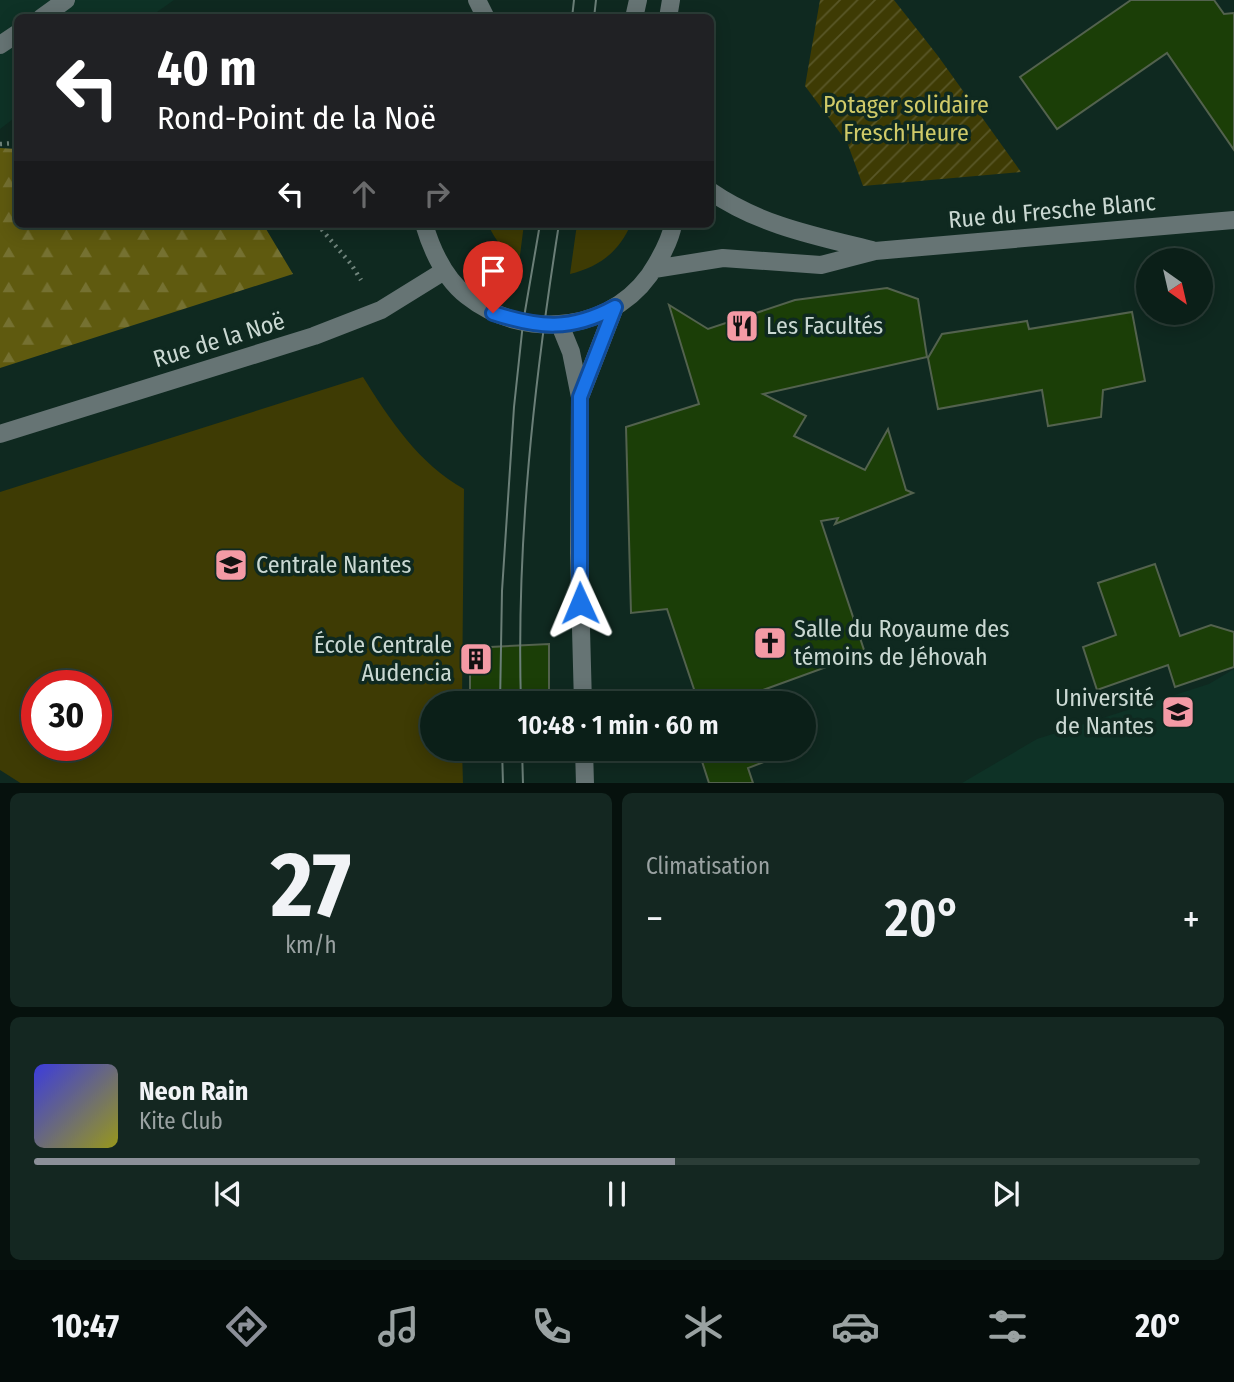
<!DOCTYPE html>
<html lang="fr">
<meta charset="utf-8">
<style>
body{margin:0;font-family:"Fira Sans Condensed",sans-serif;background:#142721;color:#f1f3f6;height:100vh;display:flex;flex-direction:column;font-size:26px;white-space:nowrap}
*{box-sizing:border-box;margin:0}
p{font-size:23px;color:#9aa2a2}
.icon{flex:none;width:38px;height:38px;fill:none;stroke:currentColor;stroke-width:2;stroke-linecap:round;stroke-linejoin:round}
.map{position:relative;height:783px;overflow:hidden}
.side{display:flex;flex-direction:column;gap:10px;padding:10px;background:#06110d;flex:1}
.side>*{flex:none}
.banner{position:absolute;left:14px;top:14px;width:700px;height:214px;border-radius:10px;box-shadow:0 4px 18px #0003,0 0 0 2px #2b3d37;background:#202124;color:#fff;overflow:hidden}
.needle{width:46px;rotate:146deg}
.fabs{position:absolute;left:1136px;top:248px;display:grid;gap:14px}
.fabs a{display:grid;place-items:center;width:77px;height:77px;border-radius:50%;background:#0b1f18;box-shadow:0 4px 18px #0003,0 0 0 2px #2b3d37;font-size:35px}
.speed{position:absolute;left:21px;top:670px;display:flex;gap:14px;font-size:35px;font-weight:700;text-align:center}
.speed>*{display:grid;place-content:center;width:91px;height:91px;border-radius:50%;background:#0b1f18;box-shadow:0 4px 18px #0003,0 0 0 2px #2b3d37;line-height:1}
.speed .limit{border:10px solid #d22;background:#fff;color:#111}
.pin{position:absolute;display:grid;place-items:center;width:60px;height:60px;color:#fff;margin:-72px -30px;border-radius:50% 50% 50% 0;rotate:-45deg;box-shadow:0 0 7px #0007}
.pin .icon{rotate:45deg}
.me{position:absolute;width:77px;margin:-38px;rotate:359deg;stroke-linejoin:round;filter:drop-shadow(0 0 5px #0008)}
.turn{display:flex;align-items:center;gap:24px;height:147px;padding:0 28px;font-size:32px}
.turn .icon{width:91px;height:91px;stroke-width:2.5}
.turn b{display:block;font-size:49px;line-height:60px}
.lanes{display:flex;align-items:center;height:66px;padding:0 28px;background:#0003;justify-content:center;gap:35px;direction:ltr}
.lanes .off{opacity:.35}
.big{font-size:52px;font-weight:600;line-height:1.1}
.side .widget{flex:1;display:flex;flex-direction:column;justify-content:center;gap:10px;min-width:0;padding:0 24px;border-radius:10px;background:#142721}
.side .dial{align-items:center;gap:0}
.dial b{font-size:91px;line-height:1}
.song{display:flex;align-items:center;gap:21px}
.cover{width:84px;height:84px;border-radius:10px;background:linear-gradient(135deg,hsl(240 70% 55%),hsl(60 70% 35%))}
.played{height:7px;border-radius:4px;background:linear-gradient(90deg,#8c9099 55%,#2b3d37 55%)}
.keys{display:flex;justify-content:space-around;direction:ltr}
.heat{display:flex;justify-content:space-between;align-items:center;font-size:38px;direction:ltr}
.side .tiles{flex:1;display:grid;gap:10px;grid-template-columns:1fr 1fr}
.widget:last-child{grid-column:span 2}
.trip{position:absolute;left:420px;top:691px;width:396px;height:70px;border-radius:35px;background:#0b1f18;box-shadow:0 4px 18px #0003,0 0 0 2px #2b3d37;font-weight:600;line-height:70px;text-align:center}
.tabs{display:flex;height:112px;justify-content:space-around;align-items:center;background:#040c0a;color:#9aa2a2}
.tabs .icon{width:49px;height:49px}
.tabs .selected{color:#8c9099}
.tabs b{font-size:32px;color:#f1f3f6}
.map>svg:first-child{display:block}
.built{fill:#0e3226}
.grass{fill:#3e3b04;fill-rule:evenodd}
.forest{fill:url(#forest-firs)}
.garden{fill:url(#garden-furrows)}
.building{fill:#1b3e07;stroke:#53624e;stroke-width:2}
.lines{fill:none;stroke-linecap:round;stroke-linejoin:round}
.path{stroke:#70847c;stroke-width:4.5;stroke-dasharray:2 5;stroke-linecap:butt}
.minor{stroke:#667474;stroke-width:18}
.tram{stroke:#6b7f78;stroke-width:2}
.route-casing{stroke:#114b97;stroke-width:18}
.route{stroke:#1a73e8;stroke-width:12}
.labels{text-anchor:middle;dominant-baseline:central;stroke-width:7;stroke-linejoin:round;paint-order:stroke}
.park-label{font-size:24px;fill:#d0ca68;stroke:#0f2920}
.street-label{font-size:24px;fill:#cad8d2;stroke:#0f2920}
.poi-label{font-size:24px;fill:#cad8d2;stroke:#0f2920;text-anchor:start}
</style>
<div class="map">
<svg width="1234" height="784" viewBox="0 0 1234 784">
<defs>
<pattern id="forest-firs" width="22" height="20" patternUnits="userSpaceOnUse" patternTransform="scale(1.75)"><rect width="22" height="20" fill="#5f5a0f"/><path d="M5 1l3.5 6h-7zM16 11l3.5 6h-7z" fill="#757131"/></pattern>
<pattern id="garden-furrows" width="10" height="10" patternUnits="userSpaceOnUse" patternTransform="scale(1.75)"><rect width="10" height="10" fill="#3e3b04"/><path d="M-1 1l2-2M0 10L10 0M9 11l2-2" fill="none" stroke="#595728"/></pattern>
</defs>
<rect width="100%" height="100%" fill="#0f2920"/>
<path class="built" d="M0,0H174L150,17L18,18L17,116L0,129Z
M1234,669V783H962L1037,739L1209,684Z"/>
<path class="grass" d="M488,224H524L519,263C505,251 495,241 488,224Z
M577,224H631C619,252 599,267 570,274Z
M363,377C390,420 419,464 464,489L462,703L432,704V749H462L463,783L22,784L0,770V492ZM37,686H96V746H37Z"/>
<path class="forest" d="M0,148L17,149L18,224H263L293,274L0,368Z"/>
<path class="garden" d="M820,0H894L938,56L1021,172L863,186L847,142L805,86Z"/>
<path class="building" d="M1131,0H1214L1224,14L1234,13V150L1167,53L1057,129L1020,77Z
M887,288L918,299L927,357L763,394L806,416L794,436L865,470L888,429L906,490L913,493L835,524L838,518L821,521L865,653L741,698L743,704H699L667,609L631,613L626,427L699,404L669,305L708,329L795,300Z
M1132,312L1145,381L1103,390L1101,417L1048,426L1042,390L938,409L928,358L942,334L1027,321L1029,329Z
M1155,564L1180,636L1211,625L1234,632V667L1175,687L1168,665L1097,690L1083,647L1116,635L1098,583Z
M549,644V704H470V648Z
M698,749H760L764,762L748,768L753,783H709Z"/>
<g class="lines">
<path class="path" d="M0,144L18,143
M317,224L351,264L361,280"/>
<path class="minor" d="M477,0L486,18
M41,18L66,0
M634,18L638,0
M668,18L671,0
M0,45L18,33
M710,191C759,225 815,236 872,250
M424,224C432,251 444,278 467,296C526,343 619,332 657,263C664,251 671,238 673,224
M654,269L723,258L821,265L875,251L1234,220
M560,325L571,352L580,397L579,553L583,704
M580,397L615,307
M0,434L314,336L381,310L444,271
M584,749L585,784"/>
<path class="tram" d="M572,18L574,0
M594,18L596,0
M500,704L502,591L514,407L523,323L540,224
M521,704C516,543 534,382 559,224
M502,749L503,784
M522,749L523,784"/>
</g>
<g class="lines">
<defs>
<path id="route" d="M493,313C539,328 571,331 615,307L580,397V603"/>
</defs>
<use href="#route" class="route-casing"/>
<use href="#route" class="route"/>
</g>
<defs>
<symbol id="restaurant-square" viewBox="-11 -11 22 22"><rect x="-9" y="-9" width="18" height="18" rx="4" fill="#f49aa5" stroke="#0f2920"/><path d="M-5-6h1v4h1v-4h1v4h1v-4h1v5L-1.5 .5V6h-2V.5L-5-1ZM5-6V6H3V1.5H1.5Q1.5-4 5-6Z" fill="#111"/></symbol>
<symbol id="university-square" viewBox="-11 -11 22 22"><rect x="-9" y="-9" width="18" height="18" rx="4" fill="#f49aa5" stroke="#0f2920"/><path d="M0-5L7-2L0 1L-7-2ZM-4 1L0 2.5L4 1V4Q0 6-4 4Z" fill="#111"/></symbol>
<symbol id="church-square" viewBox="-11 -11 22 22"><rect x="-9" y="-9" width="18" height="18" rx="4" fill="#f49aa5" stroke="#0f2920"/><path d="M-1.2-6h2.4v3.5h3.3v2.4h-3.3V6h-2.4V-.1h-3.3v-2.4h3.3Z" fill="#111"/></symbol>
<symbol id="building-square" viewBox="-11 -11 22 22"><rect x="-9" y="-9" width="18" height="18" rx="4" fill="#f49aa5" stroke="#0f2920"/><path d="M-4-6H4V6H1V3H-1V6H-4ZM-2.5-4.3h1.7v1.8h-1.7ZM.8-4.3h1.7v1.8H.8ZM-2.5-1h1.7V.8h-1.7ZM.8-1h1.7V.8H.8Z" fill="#111"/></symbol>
</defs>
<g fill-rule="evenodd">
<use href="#restaurant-square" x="723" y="307" width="38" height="38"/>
<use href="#university-square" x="212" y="546" width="38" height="38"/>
<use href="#church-square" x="751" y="624" width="38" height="38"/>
<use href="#building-square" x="457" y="640" width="38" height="38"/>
<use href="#university-square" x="1159" y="693" width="38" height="38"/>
</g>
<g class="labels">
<g class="park-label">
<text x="906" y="105">Potager solidaire<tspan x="906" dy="28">Fresch'Heure</tspan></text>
</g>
<g class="street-label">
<text transform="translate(1052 211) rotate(-5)">Rue du Fresche Blanc</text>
<text transform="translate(219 340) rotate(-17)">Rue de la Noë</text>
</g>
<g class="poi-label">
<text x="766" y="326">Les Facultés</text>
<text x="256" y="565">Centrale Nantes</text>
<text x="794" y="629">Salle du Royaume des<tspan x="794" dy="28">témoins de Jéhovah</tspan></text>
<text x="452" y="645" text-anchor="end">École Centrale<tspan x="452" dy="28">Audencia</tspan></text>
<text x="1154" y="698" text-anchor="end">Université<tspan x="1154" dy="28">de Nantes</tspan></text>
</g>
</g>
</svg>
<div class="fabs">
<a><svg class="needle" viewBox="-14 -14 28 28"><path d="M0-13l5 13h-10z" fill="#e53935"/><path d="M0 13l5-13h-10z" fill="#9aa2a2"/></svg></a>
</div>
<div class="speed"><div class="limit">30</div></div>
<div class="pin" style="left:493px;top:313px;background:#d93025"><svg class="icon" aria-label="arrive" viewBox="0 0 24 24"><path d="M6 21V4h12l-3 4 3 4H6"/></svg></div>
<svg class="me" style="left:580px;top:603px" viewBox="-20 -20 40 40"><path d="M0-17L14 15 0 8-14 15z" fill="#1a73e8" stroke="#fff" stroke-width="4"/></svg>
<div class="trip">10:48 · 1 min · 60 m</div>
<div class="banner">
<div class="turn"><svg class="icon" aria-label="left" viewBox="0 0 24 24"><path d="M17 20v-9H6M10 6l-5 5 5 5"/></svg><div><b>40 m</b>Rond-Point de la Noë</div></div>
<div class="lanes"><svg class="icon" aria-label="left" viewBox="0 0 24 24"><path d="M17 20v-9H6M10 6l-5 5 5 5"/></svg><svg class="icon off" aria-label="ahead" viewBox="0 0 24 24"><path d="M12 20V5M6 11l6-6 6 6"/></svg><svg class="icon off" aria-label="right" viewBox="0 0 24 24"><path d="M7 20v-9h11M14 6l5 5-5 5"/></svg></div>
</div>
</div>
<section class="side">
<div class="tiles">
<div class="widget dial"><b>27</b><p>km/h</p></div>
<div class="widget"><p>Climatisation</p>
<div class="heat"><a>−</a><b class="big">20°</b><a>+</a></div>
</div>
<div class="widget">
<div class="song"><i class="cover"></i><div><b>Neon Rain</b><p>Kite Club</p></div></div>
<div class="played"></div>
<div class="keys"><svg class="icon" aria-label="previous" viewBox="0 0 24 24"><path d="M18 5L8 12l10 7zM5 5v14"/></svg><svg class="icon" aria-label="pause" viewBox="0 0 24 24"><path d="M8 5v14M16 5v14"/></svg><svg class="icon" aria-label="next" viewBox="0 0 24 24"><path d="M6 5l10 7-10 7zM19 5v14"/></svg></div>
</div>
</div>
</section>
<nav class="tabs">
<b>10:47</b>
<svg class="icon selected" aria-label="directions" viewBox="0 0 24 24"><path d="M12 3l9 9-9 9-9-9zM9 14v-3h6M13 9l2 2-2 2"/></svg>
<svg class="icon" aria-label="music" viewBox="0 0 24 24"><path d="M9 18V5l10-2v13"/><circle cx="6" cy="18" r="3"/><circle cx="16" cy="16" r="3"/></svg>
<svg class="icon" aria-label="phone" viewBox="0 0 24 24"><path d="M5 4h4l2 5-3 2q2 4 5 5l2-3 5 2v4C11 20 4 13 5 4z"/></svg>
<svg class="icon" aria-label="climate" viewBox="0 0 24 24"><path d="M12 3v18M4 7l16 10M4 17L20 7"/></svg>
<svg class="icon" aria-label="car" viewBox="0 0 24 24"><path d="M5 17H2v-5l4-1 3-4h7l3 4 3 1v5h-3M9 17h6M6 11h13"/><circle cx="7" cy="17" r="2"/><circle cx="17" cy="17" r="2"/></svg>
<svg class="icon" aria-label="filters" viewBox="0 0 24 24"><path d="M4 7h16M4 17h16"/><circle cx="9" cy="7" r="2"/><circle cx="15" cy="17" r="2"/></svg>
<b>20°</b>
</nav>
